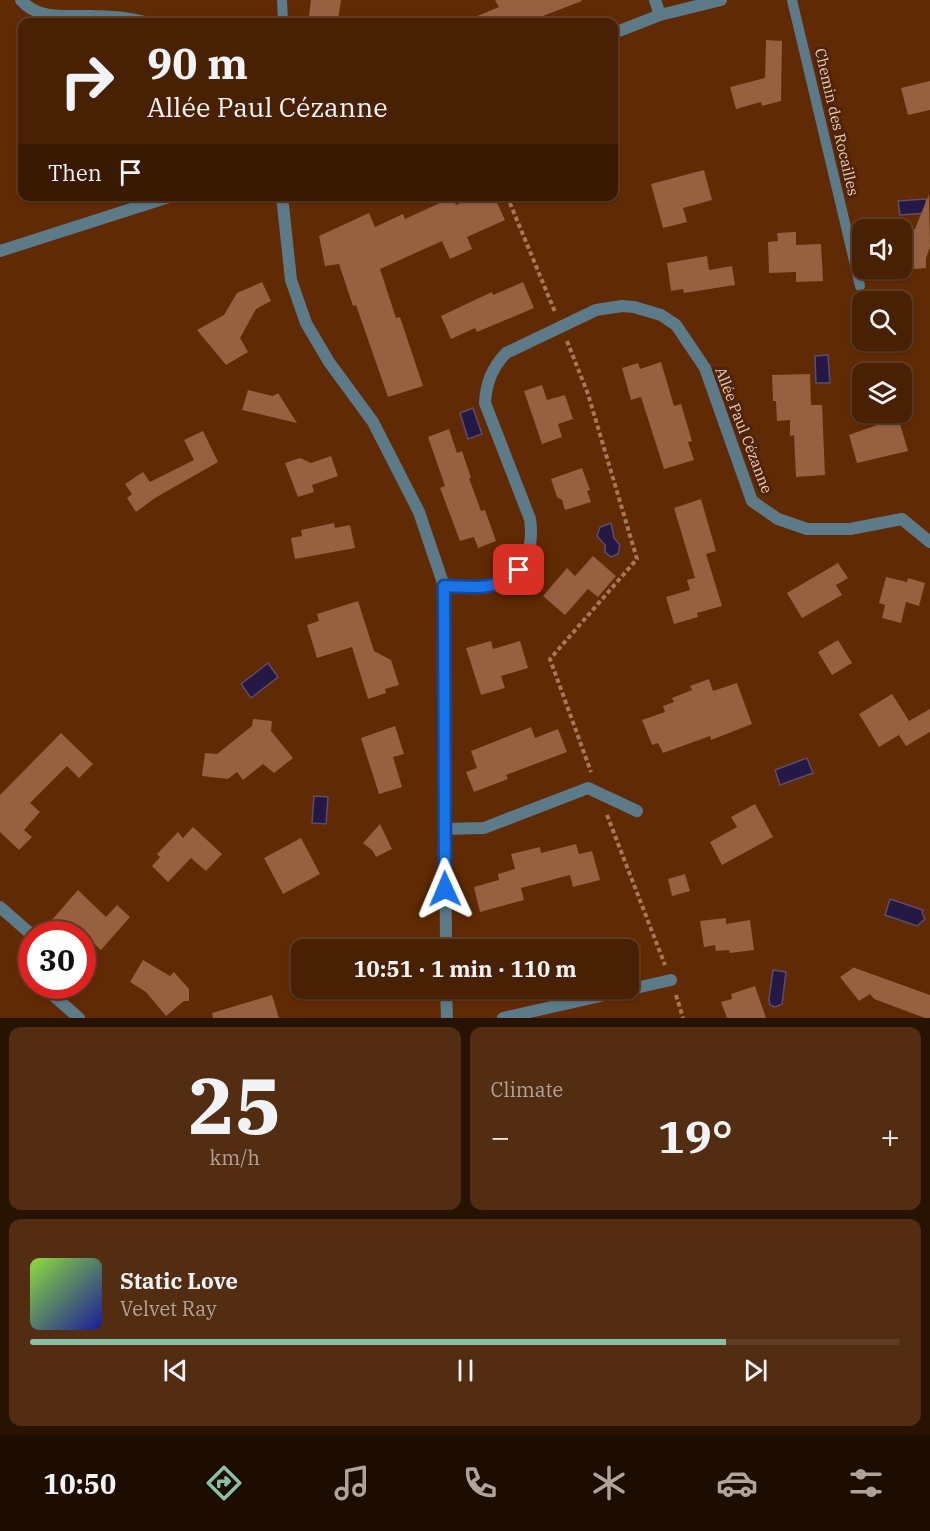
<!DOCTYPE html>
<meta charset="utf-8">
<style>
body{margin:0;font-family:"IBM Plex Serif",serif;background:#522d12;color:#f1f3f6;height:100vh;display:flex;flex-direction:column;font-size:22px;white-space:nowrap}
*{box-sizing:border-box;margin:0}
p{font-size:20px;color:#b1a39a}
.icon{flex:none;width:33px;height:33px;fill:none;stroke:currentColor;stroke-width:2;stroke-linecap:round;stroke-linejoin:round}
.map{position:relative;height:1018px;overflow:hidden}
.details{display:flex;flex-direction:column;gap:9px;padding:9px;background:#281202;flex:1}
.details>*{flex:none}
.guide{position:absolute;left:18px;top:18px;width:600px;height:183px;border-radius:12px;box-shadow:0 2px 4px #0004,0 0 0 2px #603e25;background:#482003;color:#f1f3f6;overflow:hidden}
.tools{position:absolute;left:852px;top:219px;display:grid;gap:12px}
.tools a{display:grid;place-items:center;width:60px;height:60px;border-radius:12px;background:#482003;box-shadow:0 2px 4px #0004,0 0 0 2px #603e25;font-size:30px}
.speed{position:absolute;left:18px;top:921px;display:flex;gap:12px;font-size:30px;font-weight:700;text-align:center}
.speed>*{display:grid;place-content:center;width:78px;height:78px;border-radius:50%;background:#482003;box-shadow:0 2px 4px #0004,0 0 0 2px #603e25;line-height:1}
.speed .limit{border:9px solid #d22;background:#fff;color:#111}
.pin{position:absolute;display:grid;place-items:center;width:51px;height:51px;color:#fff;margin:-26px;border-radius:12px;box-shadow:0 3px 9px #0006}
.me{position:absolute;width:66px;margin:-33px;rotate:359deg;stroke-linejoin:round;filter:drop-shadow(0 0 4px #0008)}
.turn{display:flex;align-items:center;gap:21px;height:126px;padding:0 30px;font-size:27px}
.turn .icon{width:78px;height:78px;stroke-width:2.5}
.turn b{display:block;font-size:42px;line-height:51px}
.then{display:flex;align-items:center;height:57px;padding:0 30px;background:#0003;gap:12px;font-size:22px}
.big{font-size:45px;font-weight:800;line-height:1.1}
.details .widget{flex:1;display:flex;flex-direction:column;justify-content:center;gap:9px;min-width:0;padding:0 21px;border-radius:12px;background:#522d12}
.details .dial{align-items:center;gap:0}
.dial b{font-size:78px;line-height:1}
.song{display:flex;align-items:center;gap:18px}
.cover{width:72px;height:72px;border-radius:9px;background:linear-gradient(135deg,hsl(90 70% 55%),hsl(240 70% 35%))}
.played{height:6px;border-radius:3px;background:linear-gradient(90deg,#8abfa5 80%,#603e25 80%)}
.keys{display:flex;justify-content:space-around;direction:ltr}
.heat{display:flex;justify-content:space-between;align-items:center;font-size:33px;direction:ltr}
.details .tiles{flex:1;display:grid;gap:9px;grid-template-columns:1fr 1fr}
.widget:last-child{grid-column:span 2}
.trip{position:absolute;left:291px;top:939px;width:348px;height:60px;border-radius:12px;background:#482003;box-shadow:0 2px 4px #0004,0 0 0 2px #603e25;font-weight:800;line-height:60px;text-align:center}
.tab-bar{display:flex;height:96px;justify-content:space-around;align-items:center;background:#1d0d01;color:#b1a39a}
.tab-bar .icon{width:42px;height:42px}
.tab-bar .active{color:#8abfa5}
.tab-bar b{font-size:27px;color:#f1f3f6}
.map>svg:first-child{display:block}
.water{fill:#231846;stroke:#5f4d68;stroke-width:1.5}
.building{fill:#966041}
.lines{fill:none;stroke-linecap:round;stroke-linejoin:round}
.path{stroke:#a4785c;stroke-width:4;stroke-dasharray:4.5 3;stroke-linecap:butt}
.lane{stroke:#5d7a89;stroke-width:10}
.street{stroke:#5d7a89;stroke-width:12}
.route-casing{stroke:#114b97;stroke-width:15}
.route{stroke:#1a73e8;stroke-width:10}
.labels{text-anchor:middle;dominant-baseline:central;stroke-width:6;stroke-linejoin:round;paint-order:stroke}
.street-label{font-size:15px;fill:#ebcab8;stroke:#4e250a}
</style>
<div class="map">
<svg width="930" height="1018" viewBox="0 0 930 1018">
<rect width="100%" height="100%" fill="#602a04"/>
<path class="water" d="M926,199L927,213L900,215L898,201Z
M828,355L830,383H816L815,356Z
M473,408L482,434L468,439L460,413Z
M611,523L614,538L620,545L618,554L611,557L605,552V545L597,536L600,527Z
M268,663L278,677L251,698L241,684Z
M807,758L813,773L780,785L775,770Z
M314,796L328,797L326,824L312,823Z
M890,899L923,910L922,913L925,919L917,926L885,915Z
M773,970L786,972L782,1004L775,1007L770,1005L769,999Z"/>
<path class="building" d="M311,0H341L338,20L309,16Z
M495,0H581L582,1L527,22H463L499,7Z
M766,40L782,41L781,101L762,106L761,102L736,109L730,87L765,78Z
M930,81V110L908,115L901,88Z
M704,170L712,200L683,208L687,222L663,228L651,184Z
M929,194L930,247L926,258V268L902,270V230L915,229Z
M473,196H494L505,220L467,237L472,249L450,259L442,241L380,269L396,318L400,317L423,386L388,397L356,305L353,306L339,264L325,266L319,236L369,213L375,227L403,214L405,219L453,197L456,205Z
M796,232V245L821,244L823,281L796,282V272L769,273L768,242L778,241L777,233Z
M707,256L709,270L732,266L735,285L684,293L683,289L671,291L667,263Z
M262,282L271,301L256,309L240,338L248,352L226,365L197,330L224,315L237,293Z
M523,282L534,308L477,332L475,328L451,339L441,316L492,292L493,295Z
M661,362L674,406L681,404L692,441L688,442L694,460L664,469L641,397L631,400L622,368L638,363L640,369Z
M810,374L811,405H822L825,475L796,477L794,435L790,436V420L777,421L776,401H773L772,375Z
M542,385L547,400L565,395L573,419L558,424L562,437L542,444L524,391Z
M248,390L273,396L278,393L297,423L242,410Z
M897,414L908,451L857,463L849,435L880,424L879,419Z
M449,429L457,453L462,451L471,478H469L481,511L485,510L496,541L478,548L474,537L460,541L440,488L445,486L428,437Z
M203,431L218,462L155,498L136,512L127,498L132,494L125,484L143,472L150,482L194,460L184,440Z
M331,456L338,476L312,485L314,492L298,497L285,463L300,458L311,463Z
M582,468L590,490L587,491L591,502L565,510L562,500L557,497L551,479Z
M701,499L716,551L706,554L722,606L697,613L698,617L674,624L666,597L690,590L687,580L695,578L674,508Z
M334,523L335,528L350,525L355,548L295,559L291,538L302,536L301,530Z
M593,556L616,576L598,597L588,589L565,615L543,596L567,568L575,576Z
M838,563L848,578L836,585L842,595L802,618L787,593Z
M886,577L907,582L908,578L925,583L919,606L906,602L901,623L882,618L885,605L879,603Z
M358,601L374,651L391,660L399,685L385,689L386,693L368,699L352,647L317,658L307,625L319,621L317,614Z
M838,640L852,663L832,675L818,652Z
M491,641L493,649L520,641L528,668L501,676L505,688L481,695L466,648Z
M709,679L713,691L737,683L752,724L711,740L710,736L663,753L658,743L652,745L642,720L665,712L663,706L674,702L672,698L692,690L690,686Z
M892,694L909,721L930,709V732L906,746L899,735L879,747L859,714Z
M253,719L272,721L271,731L293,758L274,773L263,764L243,780L237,772L228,779L202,776L205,753L217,754L252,726Z
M395,726L404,754L393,757L402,787L379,794L361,738Z
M531,727L535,738L558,729L567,752L506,775L508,779L474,792L466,772L477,768L471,751Z
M61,733L93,764L79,778L67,766L30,803L40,812L24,830L32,837L19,850L0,832V795Z
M755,804L773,837L722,865L710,842L737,827L731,817Z
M380,824L392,849L376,857L373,851L363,843Z
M193,827L222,854L206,871L191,858L168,882L152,866L160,857L157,854L178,832L183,838Z
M301,838L320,874L283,894L264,858Z
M576,844L579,854L592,851L600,880L573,887L570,875L521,888L524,900L480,912L474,887L499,880L498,874L515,869L511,854L540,847L541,853Z
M685,874L690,891L672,896L668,879Z
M78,890L106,917L117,905L130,917L101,950L77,929H44Z
M726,918V924L750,920L754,950L730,953L729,950L716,951L715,945L704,947L700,921Z
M143,960L170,976L174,972L189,989V1001H184L166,1016L146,992L130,982Z
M852,967L930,995V1018H925L874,999L870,994L859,1001L840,977L853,968Z
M755,986L766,1018H727L721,1002L732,999L731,994Z
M272,995L279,1018H213L212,1013Z"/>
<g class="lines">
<path class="path" d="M507,196L555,312
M567,341L588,394L637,559L550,659L591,772
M607,815L665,965
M676,995L683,1018"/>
<path class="lane" d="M282,0L283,22
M792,0L860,286"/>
<path class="street" d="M21,0C39,21 68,15 93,16C110,16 129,18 145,22
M655,0L660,15
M614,33L660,15L721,0
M282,196L291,280L306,323L329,362L373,422L419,512L444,586L446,950
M0,251L172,196
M444,586C457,586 474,590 487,587C521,581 535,552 530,519L485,403C486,383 492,368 506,353L596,310L622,306L634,307L661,315L676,325L705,368L752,501L778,519L807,529H850L902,519L930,542
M444,829L484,828L588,788L637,811
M0,907L32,935
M46,986L47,990L79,1018
M446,988L447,1018
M503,1018L671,980"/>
</g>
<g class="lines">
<defs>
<path id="route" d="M445,889L444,586C475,587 494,592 519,570"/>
</defs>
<use href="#route" class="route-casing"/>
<use href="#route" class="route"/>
</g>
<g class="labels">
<g class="street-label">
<text transform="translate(837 122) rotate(77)">Chemin des Rocailles</text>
<text transform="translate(744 430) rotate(69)">Allée Paul Cézanne</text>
</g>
</g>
</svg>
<div class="tools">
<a><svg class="icon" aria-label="sound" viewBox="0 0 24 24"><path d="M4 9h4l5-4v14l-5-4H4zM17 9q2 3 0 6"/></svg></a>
<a><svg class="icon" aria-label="search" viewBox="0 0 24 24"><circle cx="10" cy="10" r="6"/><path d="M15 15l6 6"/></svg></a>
<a><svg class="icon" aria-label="layers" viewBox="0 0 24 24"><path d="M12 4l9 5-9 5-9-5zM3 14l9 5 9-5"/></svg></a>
</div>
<div class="speed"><div class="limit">30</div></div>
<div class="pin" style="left:519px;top:570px;background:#d93025"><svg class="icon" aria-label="arrive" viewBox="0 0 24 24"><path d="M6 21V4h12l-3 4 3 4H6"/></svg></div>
<svg class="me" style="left:445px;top:889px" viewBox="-20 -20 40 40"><path d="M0-17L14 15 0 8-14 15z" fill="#1a73e8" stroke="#fff" stroke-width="4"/></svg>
<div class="trip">10:51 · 1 min · 110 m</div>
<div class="guide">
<div class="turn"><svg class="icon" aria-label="right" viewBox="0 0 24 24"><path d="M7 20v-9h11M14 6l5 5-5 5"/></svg><div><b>90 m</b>Allée Paul Cézanne</div></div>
<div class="then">Then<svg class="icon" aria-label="arrive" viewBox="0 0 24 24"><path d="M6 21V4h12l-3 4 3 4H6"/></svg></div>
</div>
</div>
<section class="details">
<div class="tiles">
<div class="widget dial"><b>25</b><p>km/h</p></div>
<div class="widget"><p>Climate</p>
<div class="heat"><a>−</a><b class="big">19°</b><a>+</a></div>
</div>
<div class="widget">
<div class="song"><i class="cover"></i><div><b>Static Love</b><p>Velvet Ray</p></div></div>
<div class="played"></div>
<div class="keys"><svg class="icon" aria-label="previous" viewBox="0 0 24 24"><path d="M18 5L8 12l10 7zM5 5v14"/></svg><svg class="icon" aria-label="pause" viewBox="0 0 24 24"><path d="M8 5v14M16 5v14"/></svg><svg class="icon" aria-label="next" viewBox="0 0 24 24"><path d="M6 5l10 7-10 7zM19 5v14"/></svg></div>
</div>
</div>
</section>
<nav class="tab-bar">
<b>10:50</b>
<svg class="icon active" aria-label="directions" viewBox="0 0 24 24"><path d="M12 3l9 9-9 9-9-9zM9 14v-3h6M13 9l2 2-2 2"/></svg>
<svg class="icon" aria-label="music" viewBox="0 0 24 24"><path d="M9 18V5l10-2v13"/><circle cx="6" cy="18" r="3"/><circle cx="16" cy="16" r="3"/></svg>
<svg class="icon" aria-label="phone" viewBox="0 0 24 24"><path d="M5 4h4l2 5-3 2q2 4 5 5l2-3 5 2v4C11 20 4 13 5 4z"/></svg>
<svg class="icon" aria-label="climate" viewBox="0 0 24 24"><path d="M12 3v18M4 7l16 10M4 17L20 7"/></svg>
<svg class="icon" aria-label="car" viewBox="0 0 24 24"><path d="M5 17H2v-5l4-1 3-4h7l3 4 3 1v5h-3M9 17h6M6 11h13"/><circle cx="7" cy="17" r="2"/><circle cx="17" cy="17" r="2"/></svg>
<svg class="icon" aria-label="filters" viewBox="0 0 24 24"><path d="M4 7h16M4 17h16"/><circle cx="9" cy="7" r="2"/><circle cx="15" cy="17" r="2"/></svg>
</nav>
